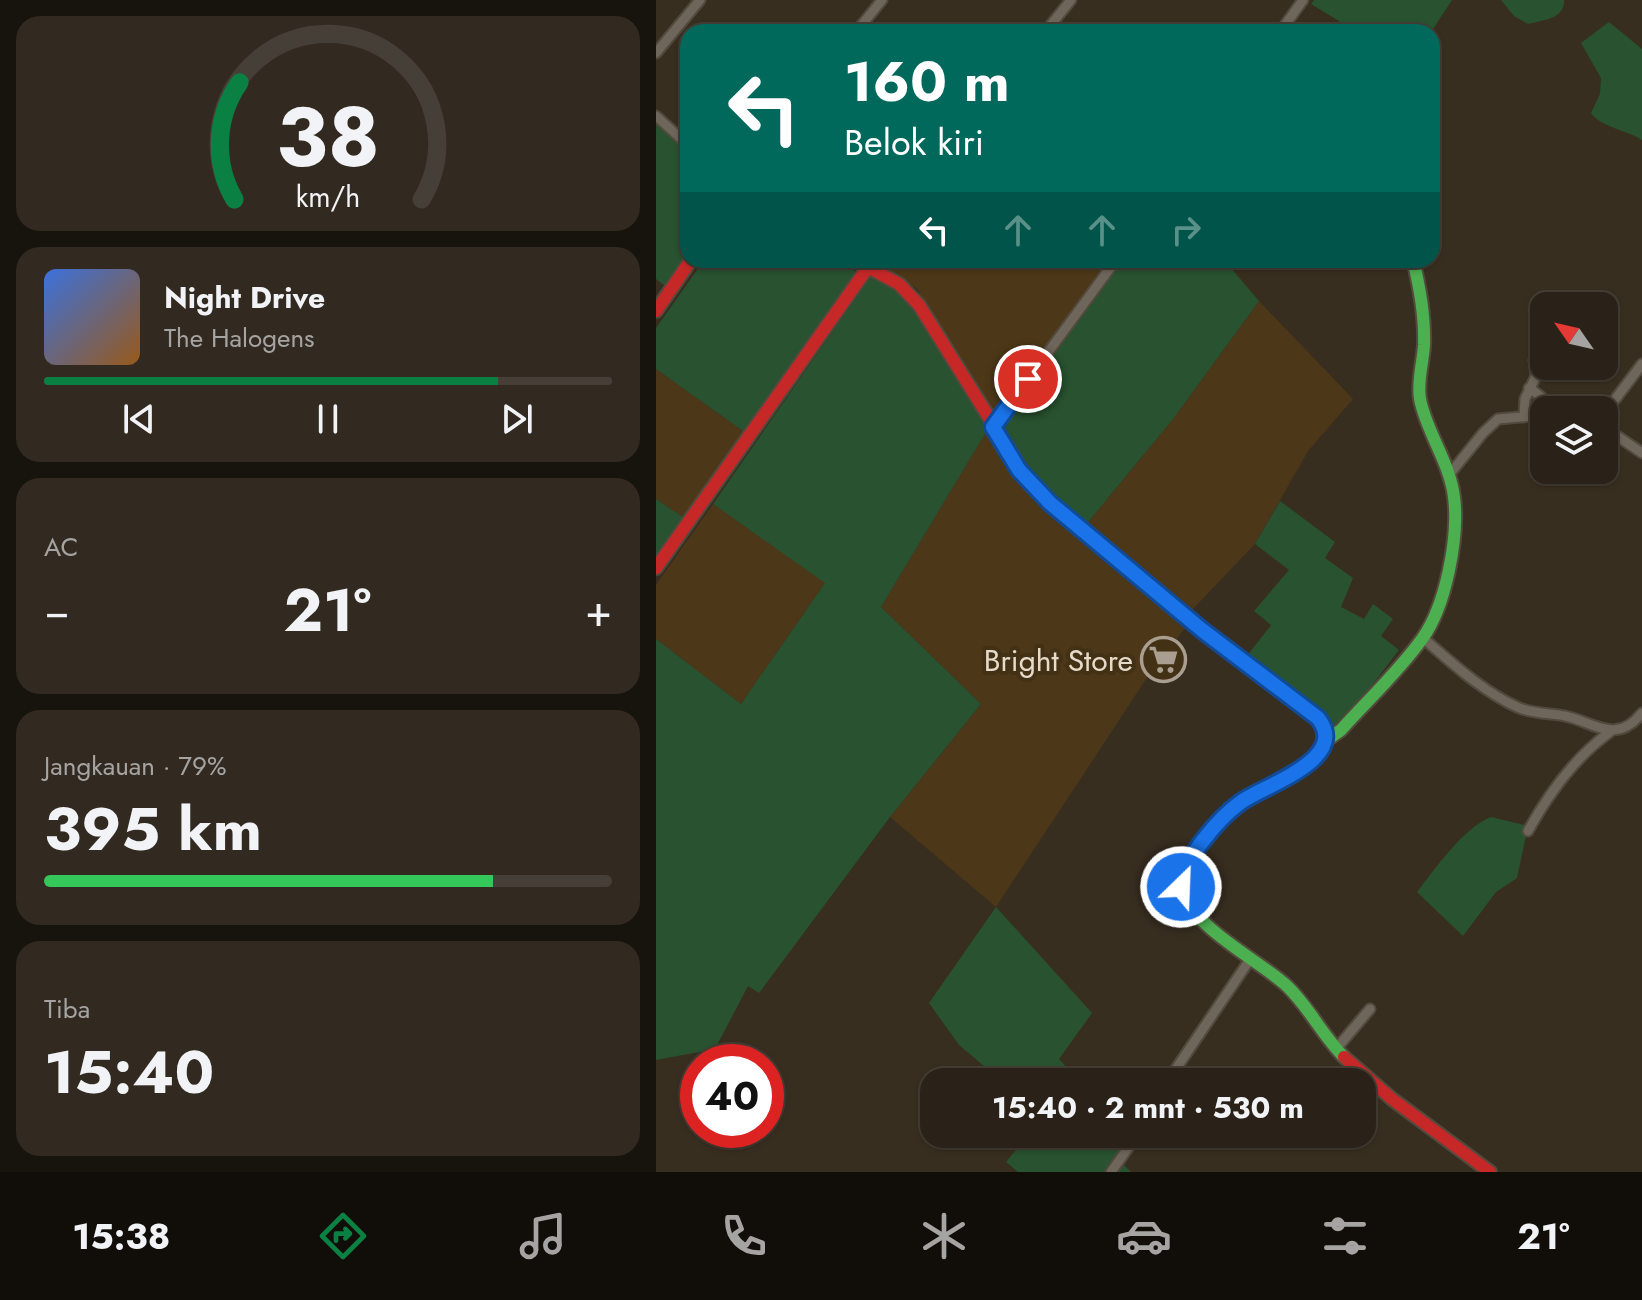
<!DOCTYPE html>
<html lang="id">
<meta charset="utf-8">
<style>
body{margin:0;font-family:Jost,sans-serif;background:#322a21;color:#f1f3f6;height:100vh;display:flex;flex-direction:column;font-size:30px;white-space:nowrap}
*{box-sizing:border-box;margin:0}
p{font-size:26px;color:#a5a4a2}
.icon{flex:none;width:44px;height:44px;fill:none;stroke:currentColor;stroke-width:2;stroke-linecap:round;stroke-linejoin:round}
.map{position:relative;flex:1;overflow:hidden}
.sheet{display:flex;flex-direction:column;gap:16px;padding:16px;background:#17130d;width:656px}
.sheet>*{flex:none}
.top-card{position:absolute;left:24px;top:24px;width:760px;height:244px;border-radius:24px;box-shadow:0 2px 6px #0004,0 0 0 2px #463f37;background:#00695c;color:#fff;overflow:hidden}
.needle{width:52px;rotate:304deg}
.fabs{position:absolute;left:874px;top:292px;display:grid;gap:16px}
.fabs a{display:grid;place-items:center;width:88px;height:88px;border-radius:16px;background:#2a2218;box-shadow:0 2px 6px #0004,0 0 0 2px #463f37;font-size:40px}
.speed{position:absolute;left:24px;top:1044px;display:flex;gap:16px;font-size:40px;font-weight:700;text-align:center}
.speed>*{display:grid;place-content:center;width:104px;height:104px;border-radius:50%;background:#2a2218;box-shadow:0 2px 6px #0004,0 0 0 2px #463f37;line-height:1}
.speed .limit{border:12px solid #d22;background:#fff;color:#111}
.pin{position:absolute;display:grid;place-items:center;width:68px;height:68px;color:#fff;margin:-34px;border:4px solid #fff;border-radius:50%;box-shadow:0 2px 8px #0007}
.me{position:absolute;width:88px;margin:-44px;rotate:24deg;stroke-linejoin:round;filter:drop-shadow(0 0 6px #0008)}
.turn{display:flex;align-items:center;gap:28px;height:168px;padding:0 32px;font-size:36px}
.turn .icon{width:104px;height:104px;stroke-width:2.5}
.turn b{display:block;font-size:56px;line-height:68px}
.lanes{display:flex;align-items:center;height:76px;padding:0 32px;background:#0003;justify-content:center;gap:40px;direction:ltr}
.lanes .off{opacity:.35}
.big{font-size:60px;font-weight:700;line-height:1.1}
.sheet .tile{flex:1;display:flex;flex-direction:column;justify-content:center;gap:12px;min-width:0;padding:0 28px;border-radius:24px;background:#322a21}
.sheet .dial{align-items:center;gap:0}
.dial svg{height:208px;overflow:visible;fill:none;stroke:#463f37;stroke-width:7;stroke-linecap:round;text-anchor:middle}
.dial text{fill:#f1f3f6;stroke:none}
.song{display:flex;align-items:center;gap:24px}
.cover{width:96px;height:96px;border-radius:12px;background:linear-gradient(135deg,hsl(220 70% 55%),hsl(30 70% 35%))}
.played{height:8px;border-radius:4px;background:linear-gradient(90deg,#0b8043 80%,#463f37 80%)}
.keys{display:flex;justify-content:space-around;direction:ltr}
.heat{display:flex;justify-content:space-between;align-items:center;font-size:44px;direction:ltr}
.charge{height:12px;border-radius:6px;background:linear-gradient(90deg,#34c759 79%,#463f37 0)}
.trip{position:absolute;left:264px;top:1068px;width:456px;height:80px;border-radius:24px;background:#2a2218;box-shadow:0 2px 6px #0004,0 0 0 2px #463f37;font-weight:700;line-height:80px;text-align:center}
.menu{display:flex;height:128px;justify-content:space-around;align-items:center;background:#110e0a;color:#a5a4a2}
.menu .icon{width:56px;height:56px}
.menu .selected{color:#0b8043}
.menu b{font-size:36px;color:#f1f3f6}
main{display:flex;flex:1;min-height:0}
.map>svg:first-child{display:block}
.built{fill:#4c3818}
.green{fill:#285230}
.lines{fill:none;stroke-linecap:round;stroke-linejoin:round}
.street-casing{stroke:#534a3e;stroke-width:13}
.fast-casing{stroke:#534a3e;stroke-width:16}
.jam-casing{stroke:#534a3e;stroke-width:16}
.street{stroke:#6e655b;stroke-width:9}
.fast{stroke:#4caf50;stroke-width:12}
.jam{stroke:#c62828;stroke-width:12}
.route-casing{stroke:#114b97;stroke-width:20}
.route{stroke:#1a73e8;stroke-width:14}
.labels{text-anchor:middle;dominant-baseline:central;stroke-width:8;stroke-linejoin:round;paint-order:stroke}
.poi-label{font-size:30px;fill:#e6dbcb;stroke:#423115;text-anchor:end}
</style>
<main>
<section class="sheet">
<div class="tile dial"><svg viewBox="0 0 100 80">
<path d="M14 69A42 42 0 1 1 86 69"/>
<path d="M14 69A42 42 0 0 1 16 24" stroke="#0b8043"/>
<text x="50" y="56" font-size="32" font-weight="700">38</text>
<text x="50" y="72" font-size="11">km/h</text>
</svg></div>
<div class="tile">
<div class="song"><i class="cover"></i><div><b>Night Drive</b><p>The Halogens</p></div></div>
<div class="played"></div>
<div class="keys"><svg class="icon" aria-label="previous" viewBox="0 0 24 24"><path d="M18 5L8 12l10 7zM5 5v14"/></svg><svg class="icon" aria-label="pause" viewBox="0 0 24 24"><path d="M8 5v14M16 5v14"/></svg><svg class="icon" aria-label="next" viewBox="0 0 24 24"><path d="M6 5l10 7-10 7zM19 5v14"/></svg></div>
</div>
<div class="tile"><p>AC</p>
<div class="heat"><a>−</a><b class="big">21°</b><a>+</a></div>
</div>
<div class="tile"><p>Jangkauan · 79%</p><b class="big">395 km</b><div class="charge"></div></div>
<div class="tile"><p>Tiba</p><b class="big">15:40</b></div>
</section>
<div class="map">
<svg width="986" height="1172" viewBox="0 0 986 1172">
<rect width="100%" height="100%" fill="#382e20"/>
<path class="built" d="M224,260H457L346,416H339L261,289L221,263Z
M603,301L697,399L652,451L599,544L532,614L429,526L517,419Z
M0,369L94,436L34,522L0,499Z
M332,429L366,485L530,627L494,673L340,907L234,817L325,704L225,607Z
M57,504L170,582L85,704L0,639V585Z"/>
<path class="green" d="M658,0H796L775,32H690L683,21L655,4Z
M845,0H908C909,19 887,20 872,24L858,16Z
M953,22L986,49V140C971,130 944,127 935,113L944,94L945,78L925,43Z
M0,123L32,148V254L10,287L0,279Z
M48,260H183L200,272L201,278L94,436L0,369V328Z
M467,260H568L603,301L517,419L429,526L378,479L346,426Z
M215,276L242,289L259,305L332,429L225,607L325,704L234,817L103,993L92,986L59,1049L0,1060V639L85,704L169,583L57,504Z
M0,499L34,522L0,571Z
M624,501L679,542L669,558L697,578L685,607L708,619L717,604L737,619L725,636L743,650L694,714L678,729L652,704L587,661L615,625L598,611L633,570L599,544Z
M835,817L872,826L861,878L840,892L807,936L761,892C779,869 808,827 835,817Z
M340,907L436,1013L403,1059L424,1082H347L303,1045L273,1003Z
M373,1134H472L476,1139L464,1161L475,1172H362L350,1162Z"/>
<g class="lines">
<defs>
<path id="street" d="M200,32L226,0
M389,32L415,0
M624,32L647,0
M0,53L44,0
M0,116L32,145
M910,306L913,302
M873,388C884,395 891,403 902,410
M948,414L986,364
M868,417L869,399L880,376L878,360L888,335
M337,427L460,260
M948,427L986,453
M793,475L827,433L842,419L888,415
M767,638C796,663 826,691 861,707C876,714 893,713 909,716C940,723 960,745 986,713
M872,831C893,793 919,757 954,732
M680,1049L714,1009
M511,1082L595,958
M455,1172L482,1134"/>
<path id="fast" d="M469,565L546,630L666,723L671,740C651,774 614,781 583,803C567,815 553,831 542,848C534,858 524,873 526,886C533,927 602,959 631,986C653,1007 666,1035 688,1057
M671,740L685,730C712,700 743,671 766,639C790,606 803,537 798,497C794,463 770,431 764,399C761,381 767,363 768,345C769,315 764,288 757,260"/>
<path id="jam" d="M199,260L243,284L263,305L375,485L469,565
M0,311L35,260
M0,568L217,260
M688,1057L736,1099L834,1172"/>
</defs>
<use href="#street" class="street-casing"/>
<use href="#fast" class="fast-casing"/>
<use href="#jam" class="jam-casing"/>
<use href="#street" class="street"/>
<use href="#fast" class="fast"/>
<use href="#jam" class="jam"/>
</g>
<g class="lines">
<defs>
<path id="route" d="M372,379L337,427L363,470L394,503L546,630L662,718C694,759 611,784 585,802C564,817 525,861 525,887"/>
</defs>
<use href="#route" class="route-casing"/>
<use href="#route" class="route"/>
</g>
<defs>
<symbol id="supermarket-ring" viewBox="-11 -11 22 22"><circle r="9.5" fill="#423115" stroke="#a99e8f" stroke-width="1.5"/><path d="M-6-5.5h2.5l.6 2H6L4.5 2H-2.5L-4.4-4H-6ZM-1.5 3.2a1.3 1.3 0 1 0 .1 0ZM3 3.2a1.3 1.3 0 1 0 .1 0Z" fill="#a99e8f"/></symbol>
</defs>
<g fill-rule="evenodd">
<use href="#supermarket-ring" x="482" y="634" width="51" height="51"/>
</g>
<g class="labels">
<g class="poi-label">
<text x="477" y="660">Bright Store</text>
</g>
</g>
</svg>
<div class="fabs">
<a><svg class="needle" viewBox="-14 -14 28 28"><path d="M0-13l5 13h-10z" fill="#e53935"/><path d="M0 13l5-13h-10z" fill="#a5a4a2"/></svg></a>
<a><svg class="icon" aria-label="layers" viewBox="0 0 24 24"><path d="M12 4l9 5-9 5-9-5zM3 14l9 5 9-5"/></svg></a>
</div>
<div class="speed"><div class="limit">40</div></div>
<div class="pin" style="left:372px;top:379px;background:#d93025"><svg class="icon" aria-label="arrive" viewBox="0 0 24 24"><path d="M6 21V4h12l-3 4 3 4H6"/></svg></div>
<svg class="me" style="left:525px;top:887px" viewBox="-20 -20 40 40"><circle r="17" fill="#1a73e8" stroke="#fff" stroke-width="3"/><path d="M0-11L8 9 0 5-8 9z" fill="#fff"/></svg>
<div class="trip">15:40 · 2 mnt · 530 m</div>
<div class="top-card">
<div class="turn"><svg class="icon" aria-label="left" viewBox="0 0 24 24"><path d="M17 20v-9H6M10 6l-5 5 5 5"/></svg><div><b>160 m</b>Belok kiri</div></div>
<div class="lanes"><svg class="icon" aria-label="left" viewBox="0 0 24 24"><path d="M17 20v-9H6M10 6l-5 5 5 5"/></svg><svg class="icon off" aria-label="ahead" viewBox="0 0 24 24"><path d="M12 20V5M6 11l6-6 6 6"/></svg><svg class="icon off" aria-label="ahead" viewBox="0 0 24 24"><path d="M12 20V5M6 11l6-6 6 6"/></svg><svg class="icon off" aria-label="right" viewBox="0 0 24 24"><path d="M7 20v-9h11M14 6l5 5-5 5"/></svg></div>
</div>
</div>
</main>
<nav class="menu">
<b>15:38</b>
<svg class="icon selected" aria-label="directions" viewBox="0 0 24 24"><path d="M12 3l9 9-9 9-9-9zM9 14v-3h6M13 9l2 2-2 2"/></svg>
<svg class="icon" aria-label="music" viewBox="0 0 24 24"><path d="M9 18V5l10-2v13"/><circle cx="6" cy="18" r="3"/><circle cx="16" cy="16" r="3"/></svg>
<svg class="icon" aria-label="phone" viewBox="0 0 24 24"><path d="M5 4h4l2 5-3 2q2 4 5 5l2-3 5 2v4C11 20 4 13 5 4z"/></svg>
<svg class="icon" aria-label="climate" viewBox="0 0 24 24"><path d="M12 3v18M4 7l16 10M4 17L20 7"/></svg>
<svg class="icon" aria-label="car" viewBox="0 0 24 24"><path d="M5 17H2v-5l4-1 3-4h7l3 4 3 1v5h-3M9 17h6M6 11h13"/><circle cx="7" cy="17" r="2"/><circle cx="17" cy="17" r="2"/></svg>
<svg class="icon" aria-label="filters" viewBox="0 0 24 24"><path d="M4 7h16M4 17h16"/><circle cx="9" cy="7" r="2"/><circle cx="15" cy="17" r="2"/></svg>
<b>21°</b>
</nav>
